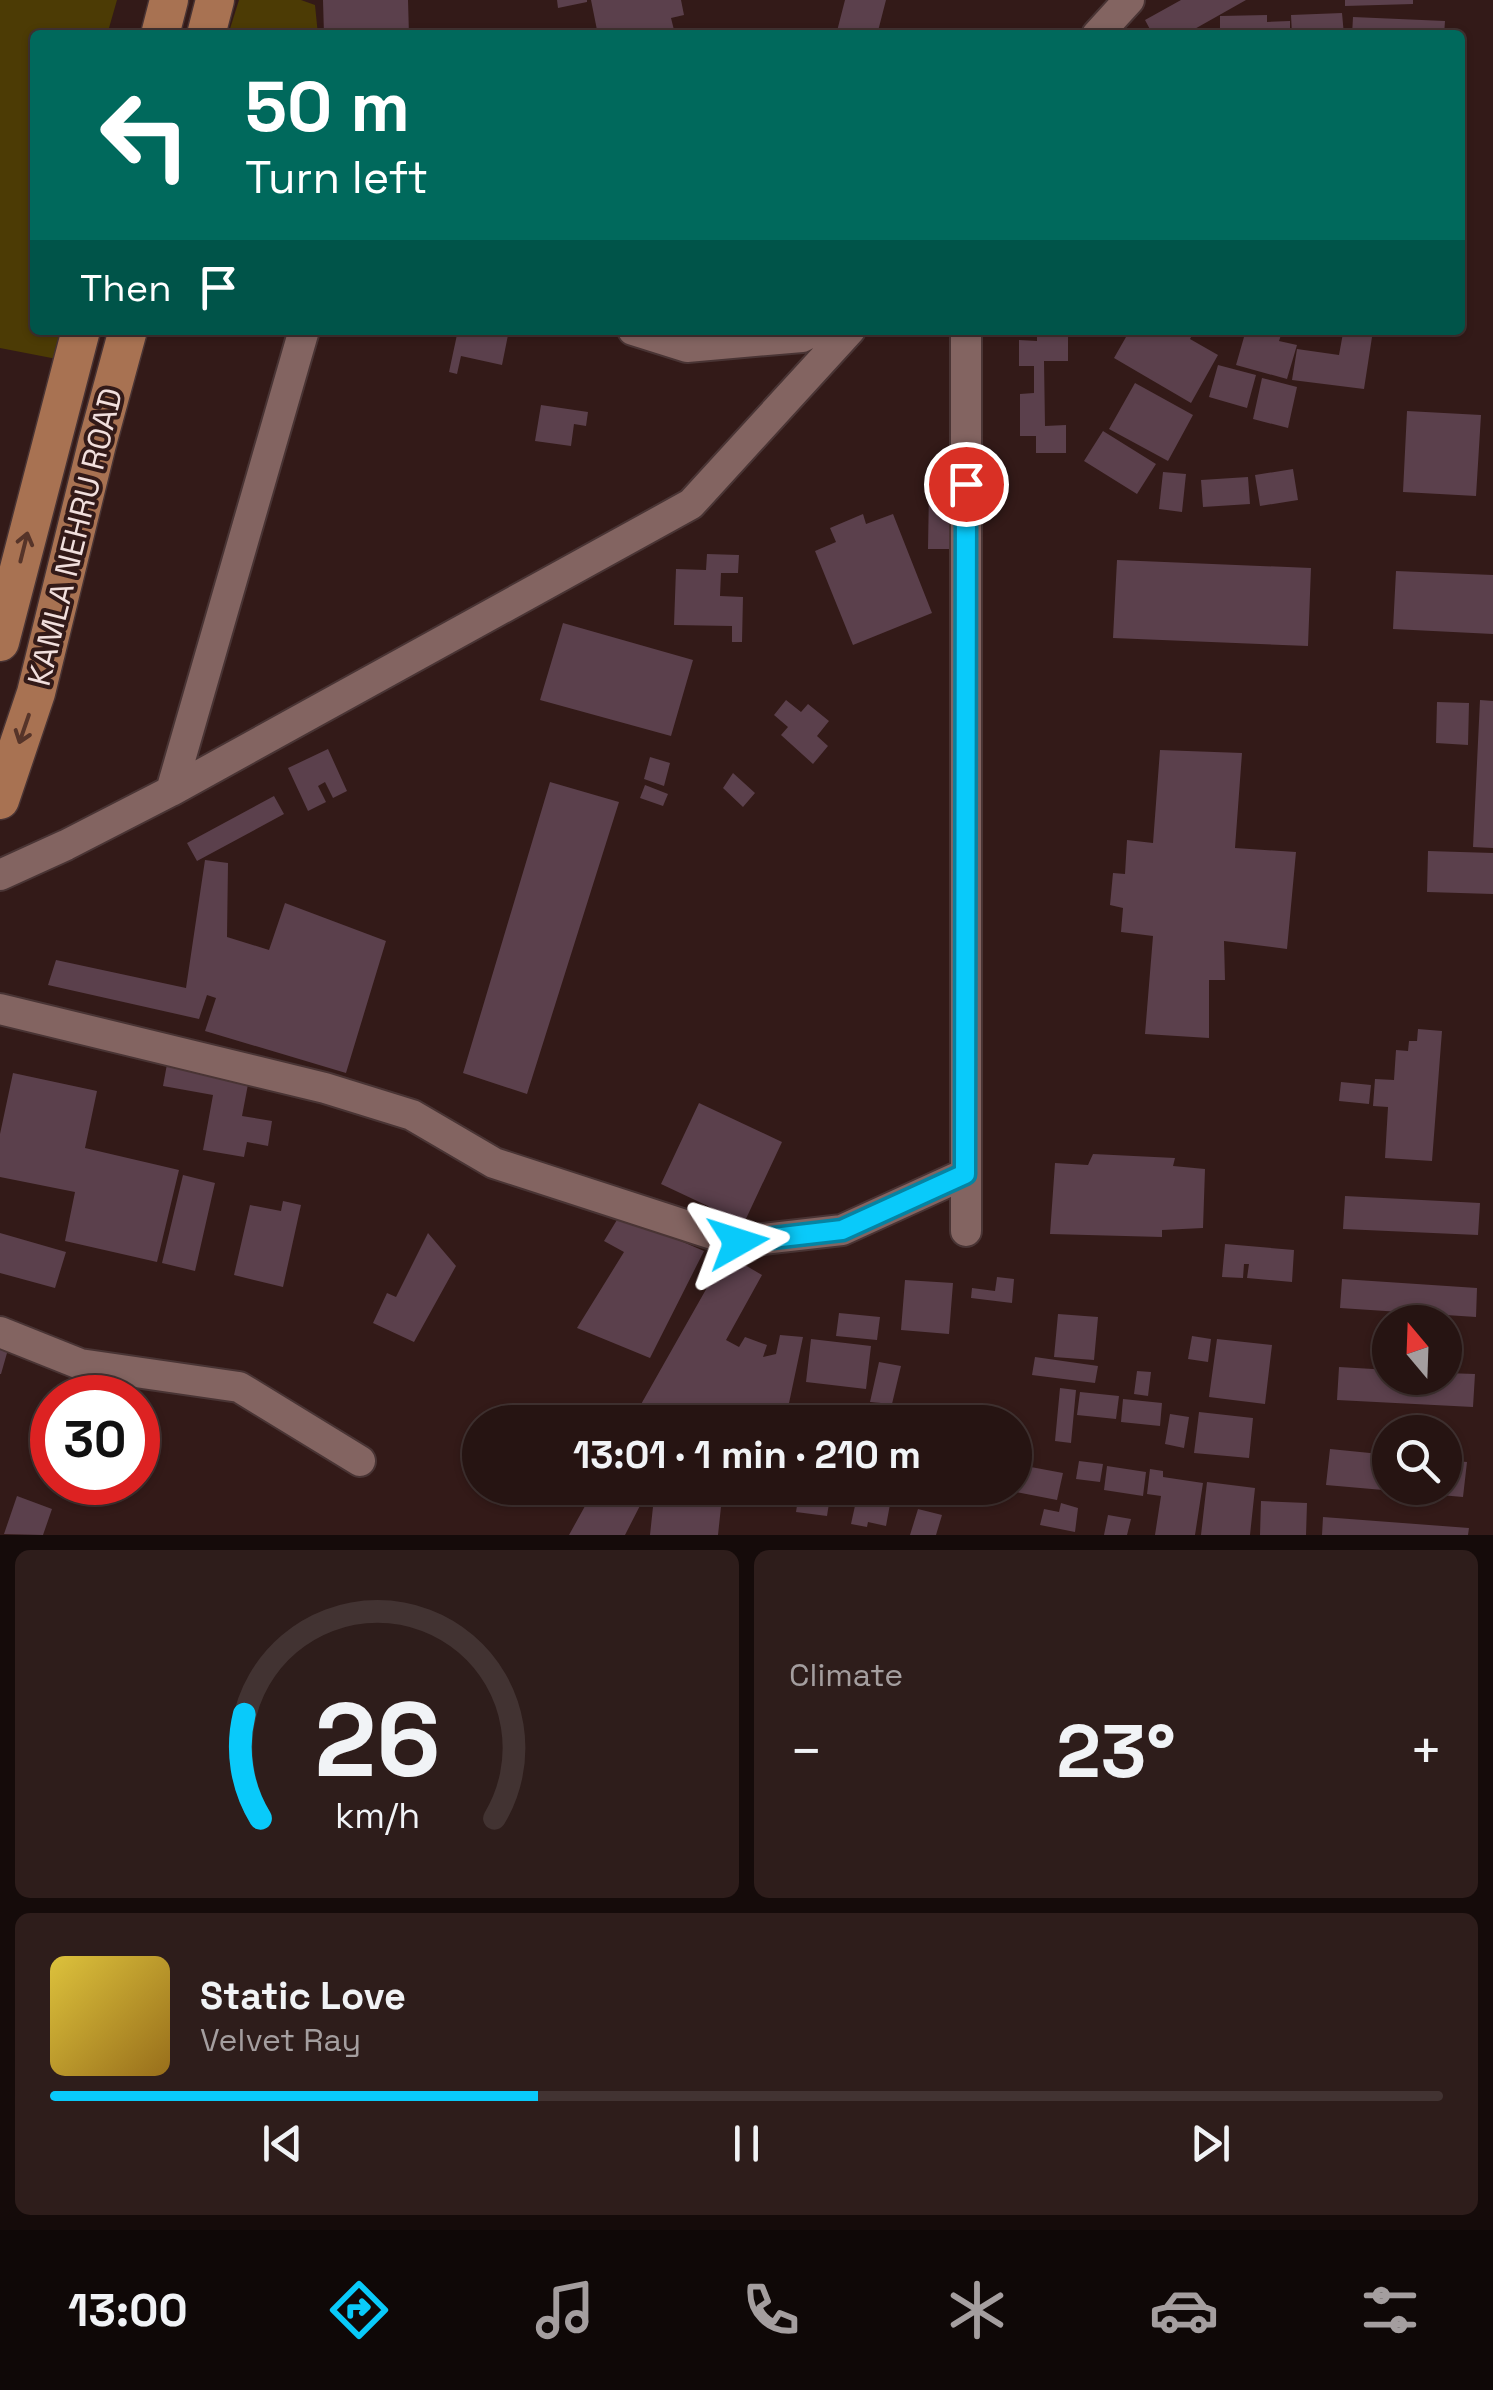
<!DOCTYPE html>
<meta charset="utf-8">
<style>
body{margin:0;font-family:"Space Grotesk",sans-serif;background:#2e1d1b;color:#f1f3f6;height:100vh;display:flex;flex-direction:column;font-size:38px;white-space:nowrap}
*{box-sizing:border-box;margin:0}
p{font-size:32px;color:#a49e9f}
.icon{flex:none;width:55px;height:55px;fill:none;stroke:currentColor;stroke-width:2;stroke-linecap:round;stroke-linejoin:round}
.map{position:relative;height:1535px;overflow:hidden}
.side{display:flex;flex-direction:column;gap:15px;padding:15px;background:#150b0a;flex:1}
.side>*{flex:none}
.banner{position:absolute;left:30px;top:30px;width:1435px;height:305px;border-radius:10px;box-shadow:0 2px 8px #0004,0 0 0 2px #423332;background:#00695c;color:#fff;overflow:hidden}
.needle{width:65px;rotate:341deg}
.buttons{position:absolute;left:1372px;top:1305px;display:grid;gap:20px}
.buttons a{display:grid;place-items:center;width:90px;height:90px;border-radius:50%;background:#261412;box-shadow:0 2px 8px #0004,0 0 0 2px #423332;font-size:50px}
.speed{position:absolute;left:30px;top:1375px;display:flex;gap:20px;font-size:50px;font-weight:700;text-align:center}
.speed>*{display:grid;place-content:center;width:130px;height:130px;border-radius:50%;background:#261412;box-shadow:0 2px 8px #0004,0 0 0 2px #423332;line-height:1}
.speed .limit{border:15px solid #d22;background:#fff;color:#111}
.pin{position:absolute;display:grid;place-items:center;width:85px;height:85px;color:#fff;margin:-42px;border:5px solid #fff;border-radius:50%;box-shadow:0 2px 10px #0007}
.me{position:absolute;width:110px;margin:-55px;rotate:84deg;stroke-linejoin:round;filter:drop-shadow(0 0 8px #0008)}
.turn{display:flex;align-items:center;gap:35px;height:210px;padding:0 50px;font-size:45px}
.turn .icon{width:130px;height:130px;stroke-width:2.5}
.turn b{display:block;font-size:70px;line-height:85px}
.then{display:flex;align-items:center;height:95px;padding:0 50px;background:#0003;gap:20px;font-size:38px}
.big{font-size:75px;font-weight:700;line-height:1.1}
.side .tile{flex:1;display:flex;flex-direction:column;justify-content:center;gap:15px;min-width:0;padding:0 35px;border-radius:15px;background:#2e1d1b}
.side .dial{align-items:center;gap:0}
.dial svg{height:260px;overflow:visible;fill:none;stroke:#423332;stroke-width:7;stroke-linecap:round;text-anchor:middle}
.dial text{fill:#f1f3f6;stroke:none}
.song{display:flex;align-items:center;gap:30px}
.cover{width:120px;height:120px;border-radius:15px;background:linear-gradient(135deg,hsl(50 70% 55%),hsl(40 70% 35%))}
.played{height:10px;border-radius:5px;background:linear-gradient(90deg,#09cafa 35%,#423332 35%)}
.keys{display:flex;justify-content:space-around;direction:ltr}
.heat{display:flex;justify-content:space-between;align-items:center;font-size:55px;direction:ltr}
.side .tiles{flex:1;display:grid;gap:15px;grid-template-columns:1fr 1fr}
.tile:last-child{grid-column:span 2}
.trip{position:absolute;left:462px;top:1405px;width:570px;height:100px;border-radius:50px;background:#261412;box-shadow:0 2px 8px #0004,0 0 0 2px #423332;font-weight:700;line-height:100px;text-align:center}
.dock{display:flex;height:160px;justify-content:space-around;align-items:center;background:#0f0807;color:#a49e9f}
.dock .icon{width:70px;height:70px}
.dock .selected{color:#09cafa}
.dock b{font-size:45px;color:#f1f3f6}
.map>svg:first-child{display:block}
.green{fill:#4c3b05}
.building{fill:#5b404c}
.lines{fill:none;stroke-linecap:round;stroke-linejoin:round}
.minor-casing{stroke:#493434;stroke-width:34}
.major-casing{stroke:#493434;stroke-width:41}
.minor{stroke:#836461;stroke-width:30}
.major{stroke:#a87252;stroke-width:38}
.oneway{stroke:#563429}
.route-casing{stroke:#0683a2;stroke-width:25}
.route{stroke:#09cafa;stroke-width:18}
.labels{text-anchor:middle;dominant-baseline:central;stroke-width:8;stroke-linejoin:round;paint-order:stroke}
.street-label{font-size:32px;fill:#f1dfdd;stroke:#331a18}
</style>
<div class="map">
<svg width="1493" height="1535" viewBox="0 0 1493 1535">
<rect width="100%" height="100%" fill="#331a18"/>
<path class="green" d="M0,0H117L107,35H35V330H64L62,360L0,348Z
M239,0H301L315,5L318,35H228Z"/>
<path class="building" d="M323,0H408L409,35H324Z
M557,0H587V2L558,8Z
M591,0H681L684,15L671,18L675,34L598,35Z
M845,0H886L877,35H836Z
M1181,0H1246L1184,35H1153L1145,20Z
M1345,0H1413V4L1345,6Z
M1342,13L1344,35H1292L1291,15Z
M1267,15V22L1290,21V35H1220V16Z
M1353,17L1445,21L1444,35H1352Z
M458,330H509L502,365L461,356L457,374L449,372Z
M1037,330H1068V361H1044L1045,426L1066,425V453H1036V436H1020V394L1034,393V366H1019V340L1037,341Z
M1130,330H1195L1190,339L1218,355L1191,403L1114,358Z
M1246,330H1273L1272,333L1281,335L1279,341L1297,345L1287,379L1236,365Z
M1343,333L1372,337L1364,389L1292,380L1297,349L1339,355Z
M1218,365L1256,375L1247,408L1209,397Z
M1262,378L1297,387L1288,428L1253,419Z
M1135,383L1193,415L1168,461L1109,429Z
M541,405L588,412L586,426L574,424L571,446L535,441Z
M1407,411L1481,415L1476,496L1403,492Z
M1103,431L1156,464L1137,494L1084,461Z
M1293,469L1298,500L1260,506L1255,475Z
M1163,472L1186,474L1182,512L1159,509Z
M1248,477L1250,504L1203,507L1201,480Z
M929,490L954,491L953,549H928Z
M863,514L866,524L893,514L932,613L853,645L815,551L836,542L830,528Z
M707,554L739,555L738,573H721L720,596L743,597L742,642H732V626L674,625L676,569L706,570Z
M1117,560L1311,568L1308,646L1113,638Z
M1396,571L1493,575V634L1393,629Z
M563,623L693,660L671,736L540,700Z
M786,700L801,712L808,704L829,721L817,736L828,746L813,764L781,735L788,727L774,715Z
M1480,700L1493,701V848L1473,847Z
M1437,702L1469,703L1468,745L1436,743Z
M328,749L347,791L333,798L325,782L318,786L326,802L308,811L288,768Z
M1160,750L1242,753L1235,848L1296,852L1287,949L1224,941L1225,980H1209V1038L1145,1034L1153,936L1121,932L1123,908L1110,905L1113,873L1125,874L1127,840L1153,843Z
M650,757L670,763L664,786L644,779Z
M733,773L755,793L743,807L723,788Z
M550,782L619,802L527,1094L463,1073Z
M645,785L668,794L663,806L640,798Z
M274,796L284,814L197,861L187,843Z
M1428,851L1493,853V894L1427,892Z
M205,860L228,863L227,937L269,950L285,903L386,941L346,1073L205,1031L216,998L207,995L199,1019L48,985L56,960L186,988Z
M1418,1029L1442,1031L1432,1161L1385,1158L1388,1107L1373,1106L1375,1079L1394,1080L1396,1050L1408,1051L1409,1041H1417Z
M167,1064L249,1079L242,1116L272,1121L268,1146L247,1142L244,1157L203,1150L213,1095L163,1086Z
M13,1073L97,1091L85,1148L179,1170L157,1262L65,1241L75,1192L0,1177V1134Z
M1341,1082L1371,1085L1369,1104L1339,1101Z
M699,1103L782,1142L744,1223L661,1184Z
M1093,1154L1175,1158L1173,1166L1205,1169L1203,1228L1162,1230V1237L1050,1234L1055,1163L1088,1165Z
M183,1175L215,1183L195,1271L162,1263Z
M1345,1196L1480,1203L1478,1235L1343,1229Z
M283,1201L301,1205L283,1287L234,1275L250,1205L281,1211Z
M620,1215L704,1251L650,1358L577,1328L624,1252L604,1241Z
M0,1233L66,1252L55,1288L0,1273Z
M428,1233L456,1266L414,1342L373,1323L387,1293L396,1297Z
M1225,1244L1294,1250L1292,1282L1247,1278L1249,1264H1244L1243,1278L1222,1277Z
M726,1254L762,1275L726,1340L739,1347L745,1337L767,1345L763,1357L776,1354L780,1335L803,1337L785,1422L682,1412L677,1422H631Z
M997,1277L1014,1279L1012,1303L971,1298L972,1288L995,1291Z
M1342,1279L1477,1288L1476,1317L1340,1308Z
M905,1280L953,1283L949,1334L901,1330Z
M839,1313L880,1317L877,1340L836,1336Z
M1058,1314L1098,1317L1094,1360L1054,1357Z
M0,1336L11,1339L1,1374H0Z
M1192,1336L1211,1339L1208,1362L1188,1359Z
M811,1339L871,1346L866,1389L806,1382Z
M1217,1339L1272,1345L1265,1404L1209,1397Z
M1035,1357L1098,1366L1095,1383L1032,1375Z
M879,1362L901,1366L892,1404L870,1402Z
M1339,1367L1390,1370V1378H1445V1373L1475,1374L1473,1407L1337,1400Z
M1137,1371L1151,1372L1148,1396L1134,1394Z
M1060,1388L1076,1390L1071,1443L1055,1441Z
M1080,1392L1119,1396L1116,1419L1077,1415Z
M1123,1399L1162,1403L1160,1426L1121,1422Z
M1199,1412L1253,1418L1249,1458L1194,1453Z
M1170,1414L1189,1417L1184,1448L1165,1444Z
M891,1416L918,1420V1422H890Z
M1330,1449L1390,1455V1488H1445V1460L1467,1462L1463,1497L1326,1485Z
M1079,1461L1103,1464L1100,1482L1076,1479Z
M1015,1464L1063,1473L1057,1500L1001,1489L1015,1488Z
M1107,1466L1146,1472L1143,1496L1104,1490Z
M1150,1469L1163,1471V1477L1203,1483L1195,1535H1155L1161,1496L1147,1494Z
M1207,1482L1255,1488L1250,1535H1201Z
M595,1488H649L625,1535H569Z
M655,1488L696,1490V1488H723L718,1535H650Z
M730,1488H762V1493L730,1490Z
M858,1492L891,1499L886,1526L868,1522L867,1527L851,1524Z
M799,1493L830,1497L827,1516L796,1512Z
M17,1496L52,1509L43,1535L4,1534Z
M1261,1501L1307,1503L1306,1535H1260Z
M1061,1503L1078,1508L1075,1532L1040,1525L1044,1509L1059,1512Z
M918,1509L942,1515L936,1535H910Z
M1108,1515L1131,1519L1127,1535H1104Z
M1323,1517L1469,1528L1468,1535H1322Z"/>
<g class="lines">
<defs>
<path id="minor" d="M1097,35L1129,0
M633,330L687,347L802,337L815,330
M171,791L304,330
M0,875L66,845L171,791L691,504L850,330
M0,1009L325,1088L412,1115L494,1163L737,1242L842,1230L965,1174
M966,1231V330
M0,1332L80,1364L239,1387L360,1461"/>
<path id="major" d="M160,35L169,0
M206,35L215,0
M0,642L81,330
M0,800L36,693L97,444L128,330"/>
</defs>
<use href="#minor" class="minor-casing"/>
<use href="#major" class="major-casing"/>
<use href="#minor" class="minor"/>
<use href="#major" class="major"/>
</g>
<defs><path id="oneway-shaft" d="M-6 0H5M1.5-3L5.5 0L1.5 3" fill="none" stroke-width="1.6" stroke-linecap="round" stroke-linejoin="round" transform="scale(2.5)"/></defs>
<g class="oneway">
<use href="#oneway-shaft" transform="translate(24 547) rotate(-76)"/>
<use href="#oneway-shaft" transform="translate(24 729) rotate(109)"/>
</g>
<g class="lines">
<defs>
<path id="route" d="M738,1242L842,1230L965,1174L966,484"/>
</defs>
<use href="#route" class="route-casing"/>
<use href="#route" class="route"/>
</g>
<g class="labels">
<g class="street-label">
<text transform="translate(75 537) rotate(-76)">KAMLA NEHRU ROAD</text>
</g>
</g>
</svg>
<div class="buttons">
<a><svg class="needle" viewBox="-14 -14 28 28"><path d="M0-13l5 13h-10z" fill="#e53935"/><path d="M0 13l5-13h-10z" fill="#a49e9f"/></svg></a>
<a><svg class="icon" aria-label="search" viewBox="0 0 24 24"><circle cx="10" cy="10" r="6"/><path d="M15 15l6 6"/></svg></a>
</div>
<div class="speed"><div class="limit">30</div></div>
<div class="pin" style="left:966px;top:484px;background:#d93025"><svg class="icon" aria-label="arrive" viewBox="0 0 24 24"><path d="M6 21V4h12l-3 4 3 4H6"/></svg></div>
<svg class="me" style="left:738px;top:1242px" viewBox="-20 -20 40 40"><path d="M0-17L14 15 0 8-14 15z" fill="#09cafa" stroke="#fff" stroke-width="4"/></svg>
<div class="trip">13:01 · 1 min · 210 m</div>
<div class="banner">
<div class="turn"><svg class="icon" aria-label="left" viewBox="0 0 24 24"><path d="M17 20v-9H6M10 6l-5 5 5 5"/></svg><div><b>50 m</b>Turn left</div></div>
<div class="then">Then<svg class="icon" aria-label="arrive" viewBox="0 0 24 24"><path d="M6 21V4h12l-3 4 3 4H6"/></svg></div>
</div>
</div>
<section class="side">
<div class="tiles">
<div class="tile dial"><svg viewBox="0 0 100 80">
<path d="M14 69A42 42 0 1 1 86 69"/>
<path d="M14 69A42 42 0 0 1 9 37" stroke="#09cafa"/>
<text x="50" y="56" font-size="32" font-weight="700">26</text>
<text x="50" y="72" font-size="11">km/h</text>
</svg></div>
<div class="tile"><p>Climate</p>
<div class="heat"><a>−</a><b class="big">23°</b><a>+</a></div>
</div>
<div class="tile">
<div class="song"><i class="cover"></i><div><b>Static Love</b><p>Velvet Ray</p></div></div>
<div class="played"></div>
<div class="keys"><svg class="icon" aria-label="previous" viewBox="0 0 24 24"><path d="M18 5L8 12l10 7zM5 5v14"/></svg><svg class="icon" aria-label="pause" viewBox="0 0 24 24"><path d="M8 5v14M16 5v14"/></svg><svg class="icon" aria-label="next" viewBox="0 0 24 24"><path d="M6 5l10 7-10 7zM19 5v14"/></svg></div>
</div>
</div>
</section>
<nav class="dock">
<b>13:00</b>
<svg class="icon selected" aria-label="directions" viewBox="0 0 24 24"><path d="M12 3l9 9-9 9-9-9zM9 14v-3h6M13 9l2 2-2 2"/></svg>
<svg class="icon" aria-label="music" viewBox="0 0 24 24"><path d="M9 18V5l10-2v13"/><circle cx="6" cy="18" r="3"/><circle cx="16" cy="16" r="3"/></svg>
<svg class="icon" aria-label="phone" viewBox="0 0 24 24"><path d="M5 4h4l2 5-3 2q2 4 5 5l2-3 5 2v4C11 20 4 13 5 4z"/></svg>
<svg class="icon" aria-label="climate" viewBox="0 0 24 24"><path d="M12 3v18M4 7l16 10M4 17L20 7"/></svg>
<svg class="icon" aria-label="car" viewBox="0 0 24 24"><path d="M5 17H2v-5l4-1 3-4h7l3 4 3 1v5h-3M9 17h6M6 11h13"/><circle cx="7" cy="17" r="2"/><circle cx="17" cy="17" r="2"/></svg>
<svg class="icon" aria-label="filters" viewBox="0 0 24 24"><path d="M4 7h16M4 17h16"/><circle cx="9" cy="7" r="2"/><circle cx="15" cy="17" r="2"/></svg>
</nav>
